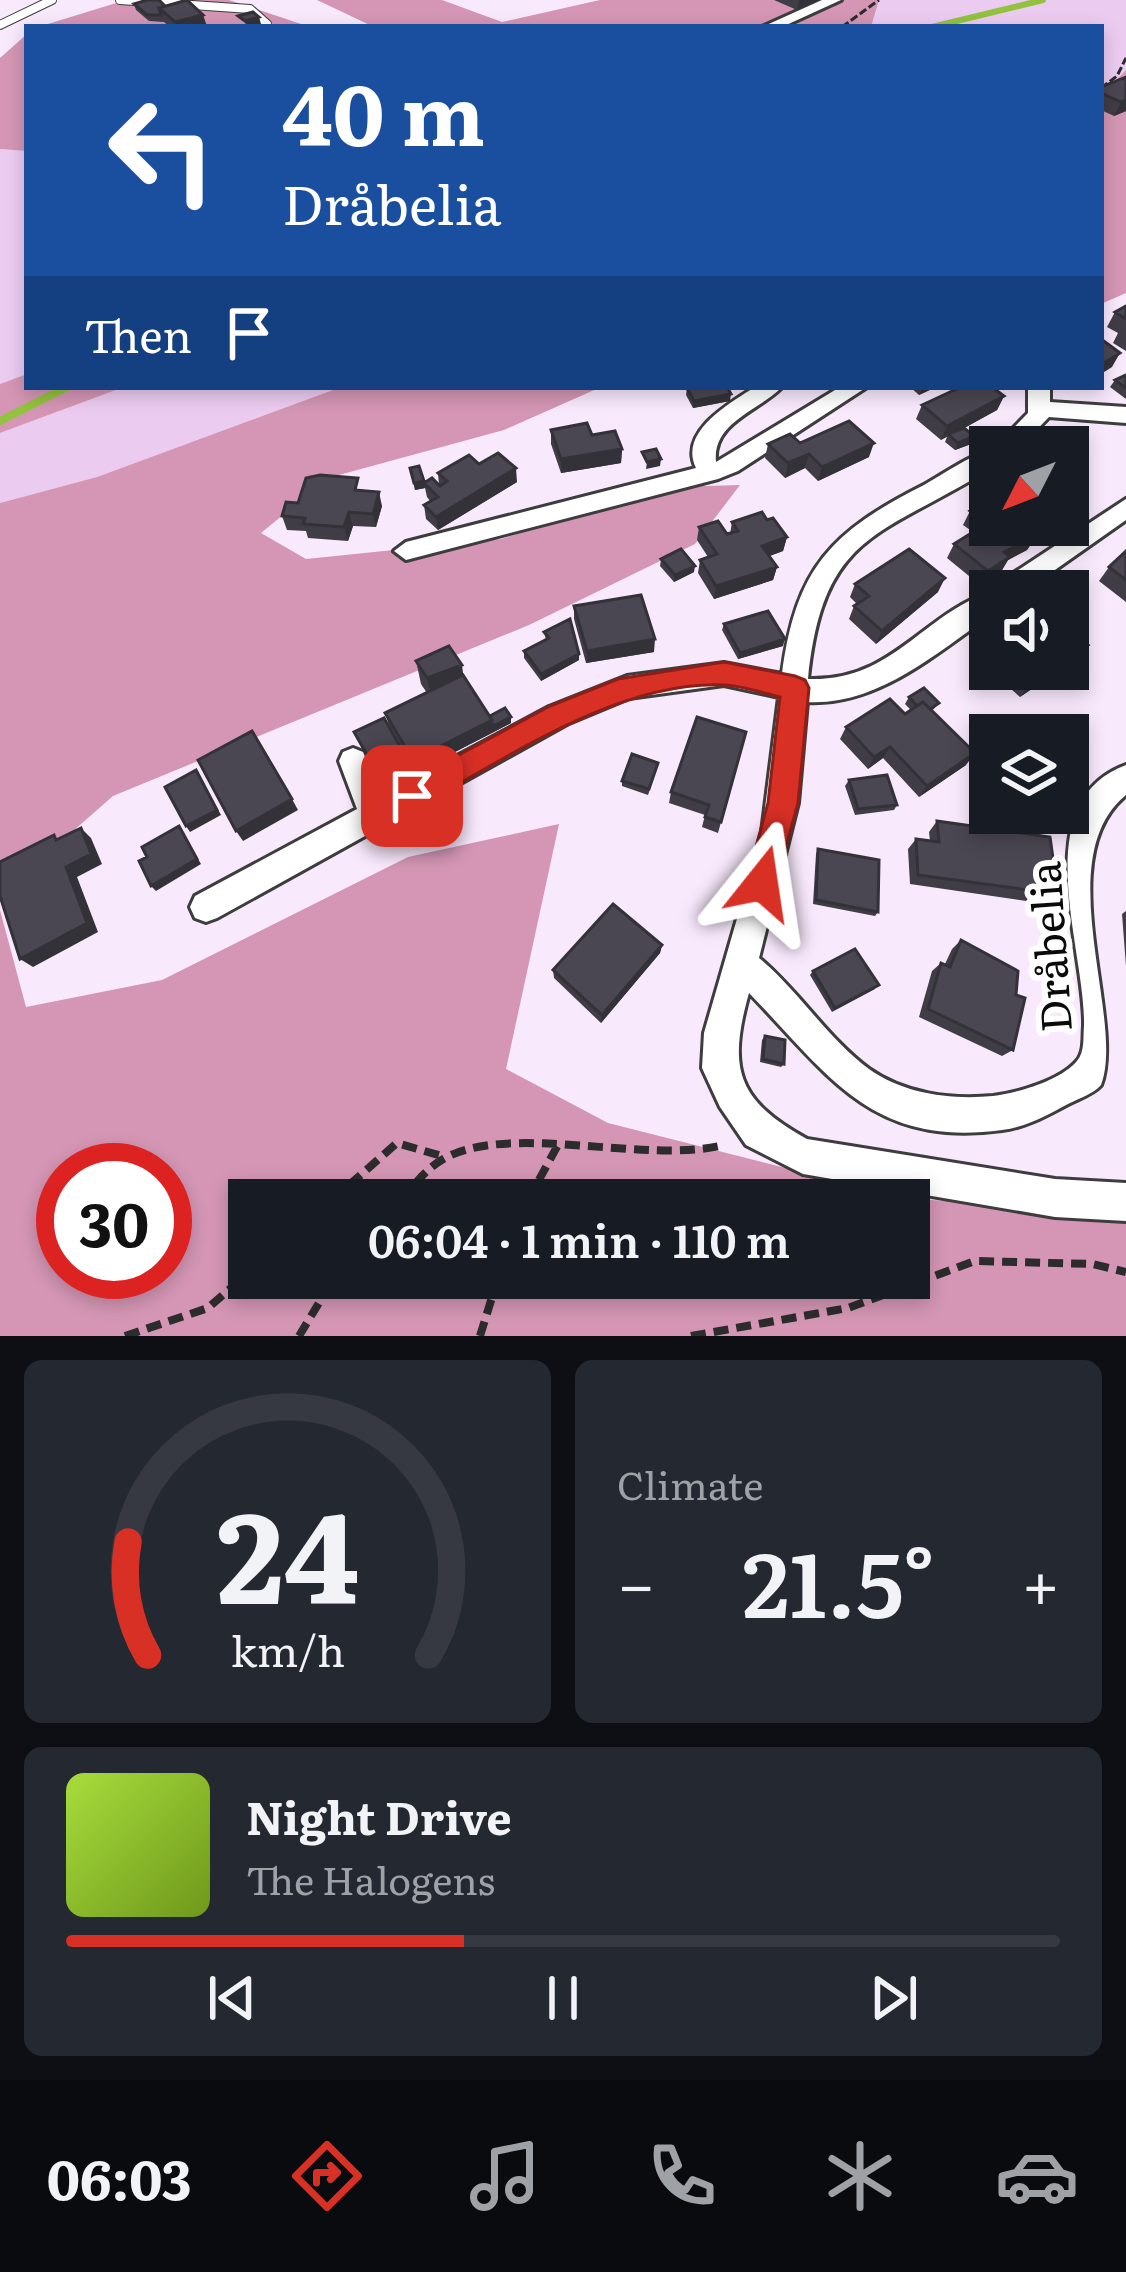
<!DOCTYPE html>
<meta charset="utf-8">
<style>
body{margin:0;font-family:Literata,serif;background:#242831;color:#f1f3f6;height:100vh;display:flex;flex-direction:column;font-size:45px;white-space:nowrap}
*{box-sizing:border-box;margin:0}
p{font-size:39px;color:#9ea1a6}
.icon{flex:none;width:66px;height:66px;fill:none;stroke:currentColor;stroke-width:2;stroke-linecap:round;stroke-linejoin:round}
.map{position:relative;height:1336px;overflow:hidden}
.sheet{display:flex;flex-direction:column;gap:24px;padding:24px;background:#0d0f14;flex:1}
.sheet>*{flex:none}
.top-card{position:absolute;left:24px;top:24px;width:1080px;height:366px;border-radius:0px;box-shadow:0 6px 18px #0003;background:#1a4fa0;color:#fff;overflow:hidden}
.needle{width:78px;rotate:228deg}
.fabs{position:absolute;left:969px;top:426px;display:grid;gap:24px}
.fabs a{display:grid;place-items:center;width:120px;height:120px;border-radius:0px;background:#171b24;box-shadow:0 6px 18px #0003;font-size:60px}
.speed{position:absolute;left:36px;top:1143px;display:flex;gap:24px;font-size:60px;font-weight:700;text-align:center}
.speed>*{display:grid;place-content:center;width:156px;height:156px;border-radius:50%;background:#171b24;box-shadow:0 6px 18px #0003;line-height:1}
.speed .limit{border:18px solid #d22;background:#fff;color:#111}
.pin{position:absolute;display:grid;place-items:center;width:102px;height:102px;color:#fff;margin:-51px;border-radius:24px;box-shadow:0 6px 18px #0006}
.me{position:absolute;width:132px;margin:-66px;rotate:15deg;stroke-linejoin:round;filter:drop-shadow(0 0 9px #0008)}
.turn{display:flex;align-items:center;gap:42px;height:252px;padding:0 60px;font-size:54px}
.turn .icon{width:156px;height:156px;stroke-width:2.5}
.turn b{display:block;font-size:84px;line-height:102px}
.then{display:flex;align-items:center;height:114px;padding:0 60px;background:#0003;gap:24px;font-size:45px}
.big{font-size:90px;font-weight:600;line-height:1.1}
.sheet .widget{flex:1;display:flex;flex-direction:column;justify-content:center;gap:18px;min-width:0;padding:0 42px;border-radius:18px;background:#242831}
.sheet .dial{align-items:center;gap:0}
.dial svg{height:312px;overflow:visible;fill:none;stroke:#363941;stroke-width:7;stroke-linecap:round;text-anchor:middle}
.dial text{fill:#f1f3f6;stroke:none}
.song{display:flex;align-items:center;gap:36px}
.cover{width:144px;height:144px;border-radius:18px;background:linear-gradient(135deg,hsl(80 70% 55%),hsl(80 70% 35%))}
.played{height:12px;border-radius:6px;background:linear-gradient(90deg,#d93025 40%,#363941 40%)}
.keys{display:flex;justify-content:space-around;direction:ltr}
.heat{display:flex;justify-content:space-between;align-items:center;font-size:66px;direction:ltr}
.sheet .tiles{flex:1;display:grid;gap:24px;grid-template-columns:1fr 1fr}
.widget:last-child{grid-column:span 2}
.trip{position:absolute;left:228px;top:1179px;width:702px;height:120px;border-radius:0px;background:#171b24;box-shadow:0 6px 18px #0003;font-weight:600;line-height:120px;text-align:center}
.tabs{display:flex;height:192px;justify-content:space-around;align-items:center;background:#090b0e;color:#9ea1a6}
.tabs .icon{width:84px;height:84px}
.tabs .current{color:#d93025}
.tabs b{font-size:54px;color:#f1f3f6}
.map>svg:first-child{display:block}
.farmland{fill:#eccbf1}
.forest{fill:#d496b4;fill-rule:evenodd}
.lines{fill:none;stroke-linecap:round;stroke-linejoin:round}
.stream-far1{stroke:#92c23e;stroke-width:6}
.stream{stroke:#92c23e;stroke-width:8}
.service-casing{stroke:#3d3d3d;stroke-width:10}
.minor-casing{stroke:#3d3d3d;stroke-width:6}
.path-far1{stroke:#2c2c2c;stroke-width:3;stroke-dasharray:8 3;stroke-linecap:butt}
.path{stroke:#2c2c2c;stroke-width:8;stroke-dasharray:15 8;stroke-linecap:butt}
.service{stroke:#fff;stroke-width:8}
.minor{fill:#fff;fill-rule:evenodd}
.wall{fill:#403d47}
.shaded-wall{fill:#343239}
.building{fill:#4b4752;stroke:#343239;stroke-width:3}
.route{fill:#d93025;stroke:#8d1f18;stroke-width:3}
.labels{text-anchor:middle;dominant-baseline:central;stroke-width:12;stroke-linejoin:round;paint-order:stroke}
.near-street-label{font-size:42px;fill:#0a0a0a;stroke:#fff}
</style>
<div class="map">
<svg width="1126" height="1336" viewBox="0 0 1126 1336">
<rect width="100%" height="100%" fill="#f9e9fd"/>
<path class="farmland" d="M879,0H1126V70L1101,95V27H871Z
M0,149L27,151V374L0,384Z
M124,387H341L97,477L0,503V433Z"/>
<path class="forest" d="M126,0H229L310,27H38Z
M317,0H442L502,22L600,0H879L871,27H374Z
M27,34V151L0,149V58Z
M1126,70V293L1101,304V95Z
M27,374V387H124L0,433V384Z
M341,387H601L504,430L328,478L261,533L306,559L501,539L672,487L740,485L695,544L529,625L113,796L0,895V503L97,477Z
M559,824L506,1069L608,1123L905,1198L1126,1214V1336H0V910L26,1007L162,980L408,857ZM63,1170H165V1272H63ZM249,1200H909V1278H249Z"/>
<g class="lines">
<path class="stream-far1" d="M932,27L1043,0"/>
<path class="stream" d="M0,421L67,387"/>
<defs>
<path id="service" d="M120,0L250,9L267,24
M0,25L52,0"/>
<path id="minor" d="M822,0H841L782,27H762Z
M755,387H782C759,411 712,422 716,462L840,387H867L738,471L718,479L406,560L394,551L406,542L696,468C678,432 730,403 755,387Z
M1028,387H1050V402L1126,407V423L1049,417L1020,447H995L1028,413Z
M990,450V469C880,537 823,532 808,679C892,682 922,615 990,592V616C935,654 877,706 807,702L798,803L759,958C799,991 827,1038 869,1069C904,1094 951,1100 993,1096C1017,1093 1060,1081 1077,1061C1085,1052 1083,1037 1084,1026C1086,950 1025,802 1126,765V795C1048,858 1126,1020 1101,1085C1093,1094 1080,1098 1070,1103C1047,1115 1027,1127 1002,1130C871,1148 828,1074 749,993C728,1068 736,1100 807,1139L1055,1179L1126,1183V1221L1055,1217L803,1174L746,1145L720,1107L702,1068L704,1033L762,832L779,697L724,685L629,698L569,723L217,918L206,922L195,918L190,907L195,896L357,809L339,761L343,752L353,748L363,752L382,796L549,707L627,676L724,663L782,674C796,568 831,532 924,485C945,473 967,457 990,450Z
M1126,499V520L1025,591H993L997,584Z"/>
</defs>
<use href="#service" class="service-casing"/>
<use href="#minor" class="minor-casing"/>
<path class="path-far1" d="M842,27L879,0
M1101,88L1117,76L1126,58"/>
<path class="path" d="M332,1200L397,1143L445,1157
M400,1200C413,1187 424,1171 440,1161C504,1120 643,1165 724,1145
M528,1200L559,1143
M125,1336L208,1308L249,1272
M299,1336L334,1278
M480,1336L498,1278
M691,1336L848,1308L975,1261L1092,1264L1126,1272"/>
<use href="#service" class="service"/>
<use href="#minor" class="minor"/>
</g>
<path class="wall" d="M774,0H819L797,10Z
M134,4L165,6L203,15L207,27H170L164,22L149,21L136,10Z
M1126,77V111L1114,116L1101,110V87Z
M1126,306V351L1113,343L1118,333L1107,327L1115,312Z
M1126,375V399L1110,387L1115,380Z
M910,387H936L919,395Z
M687,388L730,401L693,408L686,395Z
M1004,396L997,410L964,428L971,444L955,450L945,442L947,437L941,440L916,419L922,405Z
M551,430L592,435L622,449L621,463L561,473L551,444Z
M800,443L869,457L818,481L805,468L785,478L765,458L768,444Z
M479,464L517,482L438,530L426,519L424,505L430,501L427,497L425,488L415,490L410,468L424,483L439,485L438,473Z
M361,491L382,506L376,527L353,526L348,541L308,538L306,531L287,530L282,516L298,503Z
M970,511L1037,539L1031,542L1027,550L1008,560L1002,570L980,585L947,558L954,544L973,532L963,525Z
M767,520L787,537L783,551L769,556L777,567L773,580L714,599L698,573L700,560L708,557L697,540L699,527L727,534H730L732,522Z
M1126,551V602L1099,581L1109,567Z
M661,559L694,572L674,582L660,566Z
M855,584L938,592L876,644L849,619L854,606L857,604L850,597Z
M574,606L654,652L586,663L574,619Z
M724,624L783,646L738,659L722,630Z
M544,632L579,654V660L541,681L524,658V651L546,640Z
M990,644V669H1061L1020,697L978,659Z
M416,661L463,675L490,716L511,723L416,772L389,725L385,713L427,693L421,684Z
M909,697L939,703L932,711L966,765L919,797L883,758L868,769L840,739L846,727L905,714L911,710L905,704Z
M746,732L718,833L702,827L705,815L669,803L671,792Z
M657,768L648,795L622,786V781Z
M849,780L897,805L894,810L855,815L845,786Z
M937,821L1058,894L1047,904L910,884L908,849L916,839L930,841L929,832Z
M818,849L878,912L875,916L813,904L816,854Z
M1126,911V966L1122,914Z
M961,940L1013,1050L1002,1056L919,1017L932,971L941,963L945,964L952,949Z
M662,945L660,953L601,1023L554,978L553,970Z
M813,971L875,989L832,1012L810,975Z
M765,1036L784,1064L781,1067L760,1062L762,1040Z"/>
<path class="shaded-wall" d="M799,0H819L797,10Z
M203,15L207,27H176L175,22Z
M259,17L261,24L246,27L245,21Z
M1126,100V111L1114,116L1121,102Z
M1120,353L1112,367L1101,374V365Z
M923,387H936L919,395Z
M731,394L730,401L693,408L694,401Z
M1004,396L997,410L950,436L948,434L941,440L947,426Z
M974,436L971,444L955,450L958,443Z
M874,443L869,457L818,481L822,467Z
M622,449L621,463L561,473V459Z
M809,454L805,468L785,478L788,463Z
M661,459L660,466L646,469L647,462Z
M516,468L517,482L438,530L436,517Z
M424,481L425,488L415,490L414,483Z
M379,492L382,506L376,527L373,514Z
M349,512L353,526L348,541L344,527Z
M1045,525L1027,550L1008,560L1002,570L980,585L988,571L1004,552Z
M787,537L783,551L759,560L762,546Z
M695,566L694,572L674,582L675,575Z
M777,567L773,580L714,599L716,586Z
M945,578L938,592L876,644L882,631Z
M655,639L654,652L586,663L587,651Z
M785,639L783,646L738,659L740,653Z
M1088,645L1077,657L1068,664V658Z
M579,654V660L541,681V674Z
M462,665L465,688L432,701L427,678Z
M1052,669H1061L1020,697L1029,685Z
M511,717V723L494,732L493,726Z
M492,720L494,732L416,772L413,760Z
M890,747L883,758L868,769L874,757Z
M975,753L966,765L919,797L927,786Z
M405,755L406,760L377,775L375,769Z
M200,776L221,815L190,832L186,826Z
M292,799L298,810L243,841L236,831Z
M179,826L201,864L156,891L151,886Z
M81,828L91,838L102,864L77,877L98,932L33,967L20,959L66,867Z
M662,945L660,953L601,1023L602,1015Z"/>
<path class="building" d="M147,0H159L165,6L159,8L161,15H147L134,4Z
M187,0L203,15L175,22L159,8Z
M253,12L259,17L245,21L238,16Z
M1126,77V100L1121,102L1101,93V87Z
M1126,306V319L1115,312Z
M1101,339L1120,353L1101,365Z
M1126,375V388L1115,380Z
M692,387H727L731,394L694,401L687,388Z
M961,387H992L1004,396L947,426L922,405Z
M849,421L874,443L822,467L809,454L788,463L768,444L790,434L800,443Z
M587,423L592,435L615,431L622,449L561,459L551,430Z
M964,428L974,436L958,443L948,434Z
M656,449L661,459L647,462L642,452Z
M498,453L516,468L436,517L424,505L438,497L424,483L432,478L440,486L447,481L438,473L469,455L479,464Z
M419,466L424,481L414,483L410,468Z
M320,475L358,478L355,490L379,492L373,514L349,512L344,527L303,524L305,518L282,516L286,502L298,503L306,478Z
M990,499V525H1045L1032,534L1035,536L1004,552L1010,557L988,571L954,544L986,524L970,511Z
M762,512L767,520L773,518L787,537L762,546L777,567L716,586L700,560L717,554L699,527L718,521L727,534L738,531L732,522Z
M681,549L695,566L675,575L661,559Z
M909,549L945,578L882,631L854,606L869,596L855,584Z
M1126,551V580L1109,567Z
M641,595L655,639L587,651L574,606Z
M768,611L785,639L740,653L724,624Z
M570,619L579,654L541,674L524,651L549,638L544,632Z
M1068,628L1088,645L1068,658Z
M449,646L462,665L427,678L416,661Z
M1012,669H1052L1029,685Z
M463,675L492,720L413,760L385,713Z
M924,688L939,703L930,709L923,702L917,706L909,697Z
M890,699L905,714L923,702L975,753L927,786L890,747L874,757L846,727Z
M505,708L511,717L493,726L490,716Z
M697,717L746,732L721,822L705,817L709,805L671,792Z
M384,718L405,755L375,769L354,732Z
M252,731L292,799L236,831L198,760Z
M632,754L658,763L649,789L622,781Z
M196,770L217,810L186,826L165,787Z
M887,775L897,805L858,809L849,780Z
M937,821L1050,837L1058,894L918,875L916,839L939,842Z
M179,826L197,859L151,886L139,861L147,857L142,847Z
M81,828L91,854L66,867L87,923L20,959L0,896V862L54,835L56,840Z
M818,849L879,860L878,912L816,900Z
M613,904L662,945L602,1015L553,970Z
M961,940L1018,971L1016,995L1025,998L1013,1050L928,1009L941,963L950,967Z
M855,949L879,985L835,1008L813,971Z
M765,1036L785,1040L784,1064L763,1059Z"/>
<path class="route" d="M724,662L795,676L805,680L809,688L798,803L773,894L762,898L751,894L746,883L768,803L780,697C763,693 743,686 725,685C621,680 510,756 422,805L412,809L401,805L397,796L401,786L550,706L618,679Z"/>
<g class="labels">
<g class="near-street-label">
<text transform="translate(1048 947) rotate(-94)">Dråbelia</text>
</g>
</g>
</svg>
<div class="fabs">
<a><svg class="needle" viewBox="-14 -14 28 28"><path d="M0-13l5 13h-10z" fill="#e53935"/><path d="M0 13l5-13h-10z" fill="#9ea1a6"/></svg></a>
<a><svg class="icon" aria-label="sound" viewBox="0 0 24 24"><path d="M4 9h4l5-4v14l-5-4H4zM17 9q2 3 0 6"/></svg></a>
<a><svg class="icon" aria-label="layers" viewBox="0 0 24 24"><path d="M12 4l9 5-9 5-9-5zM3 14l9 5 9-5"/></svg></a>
</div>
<div class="speed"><div class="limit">30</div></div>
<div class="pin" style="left:412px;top:796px;background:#d93025"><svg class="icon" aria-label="arrive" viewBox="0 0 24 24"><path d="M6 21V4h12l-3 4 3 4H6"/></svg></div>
<svg class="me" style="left:762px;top:883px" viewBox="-20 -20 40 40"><path d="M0-17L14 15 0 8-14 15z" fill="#d93025" stroke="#fff" stroke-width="4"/></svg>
<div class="trip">06:04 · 1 min · 110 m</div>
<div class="top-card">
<div class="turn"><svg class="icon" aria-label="left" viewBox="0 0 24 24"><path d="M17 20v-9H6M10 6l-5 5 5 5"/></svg><div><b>40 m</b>Dråbelia</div></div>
<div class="then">Then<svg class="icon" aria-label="arrive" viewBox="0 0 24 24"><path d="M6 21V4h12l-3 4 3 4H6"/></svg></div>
</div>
</div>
<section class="sheet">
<div class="tiles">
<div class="widget dial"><svg viewBox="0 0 100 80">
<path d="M14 69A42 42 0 1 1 86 69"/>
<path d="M14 69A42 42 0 0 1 9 40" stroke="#d93025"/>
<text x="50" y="56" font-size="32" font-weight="700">24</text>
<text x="50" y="72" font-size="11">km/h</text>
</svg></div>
<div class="widget"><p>Climate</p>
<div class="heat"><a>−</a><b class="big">21.5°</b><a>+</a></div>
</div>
<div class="widget">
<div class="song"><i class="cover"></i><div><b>Night Drive</b><p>The Halogens</p></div></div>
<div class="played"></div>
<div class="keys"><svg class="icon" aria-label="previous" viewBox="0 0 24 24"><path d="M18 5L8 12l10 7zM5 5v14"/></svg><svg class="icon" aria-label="pause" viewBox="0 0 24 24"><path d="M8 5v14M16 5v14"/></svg><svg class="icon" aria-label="next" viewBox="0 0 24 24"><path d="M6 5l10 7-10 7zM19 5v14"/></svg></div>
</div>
</div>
</section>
<nav class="tabs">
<b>06:03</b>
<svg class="icon current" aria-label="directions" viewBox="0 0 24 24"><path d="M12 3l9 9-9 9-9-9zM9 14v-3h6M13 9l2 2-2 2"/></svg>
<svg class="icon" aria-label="music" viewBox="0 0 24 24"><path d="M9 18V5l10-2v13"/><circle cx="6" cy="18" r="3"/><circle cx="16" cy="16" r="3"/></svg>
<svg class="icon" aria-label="phone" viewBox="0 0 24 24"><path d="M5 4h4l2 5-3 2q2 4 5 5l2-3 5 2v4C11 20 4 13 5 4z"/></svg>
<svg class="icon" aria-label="climate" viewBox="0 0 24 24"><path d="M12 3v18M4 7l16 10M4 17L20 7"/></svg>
<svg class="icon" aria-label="car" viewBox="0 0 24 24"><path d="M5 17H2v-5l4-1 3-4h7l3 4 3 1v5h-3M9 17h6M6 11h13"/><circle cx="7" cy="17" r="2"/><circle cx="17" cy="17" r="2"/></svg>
</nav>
